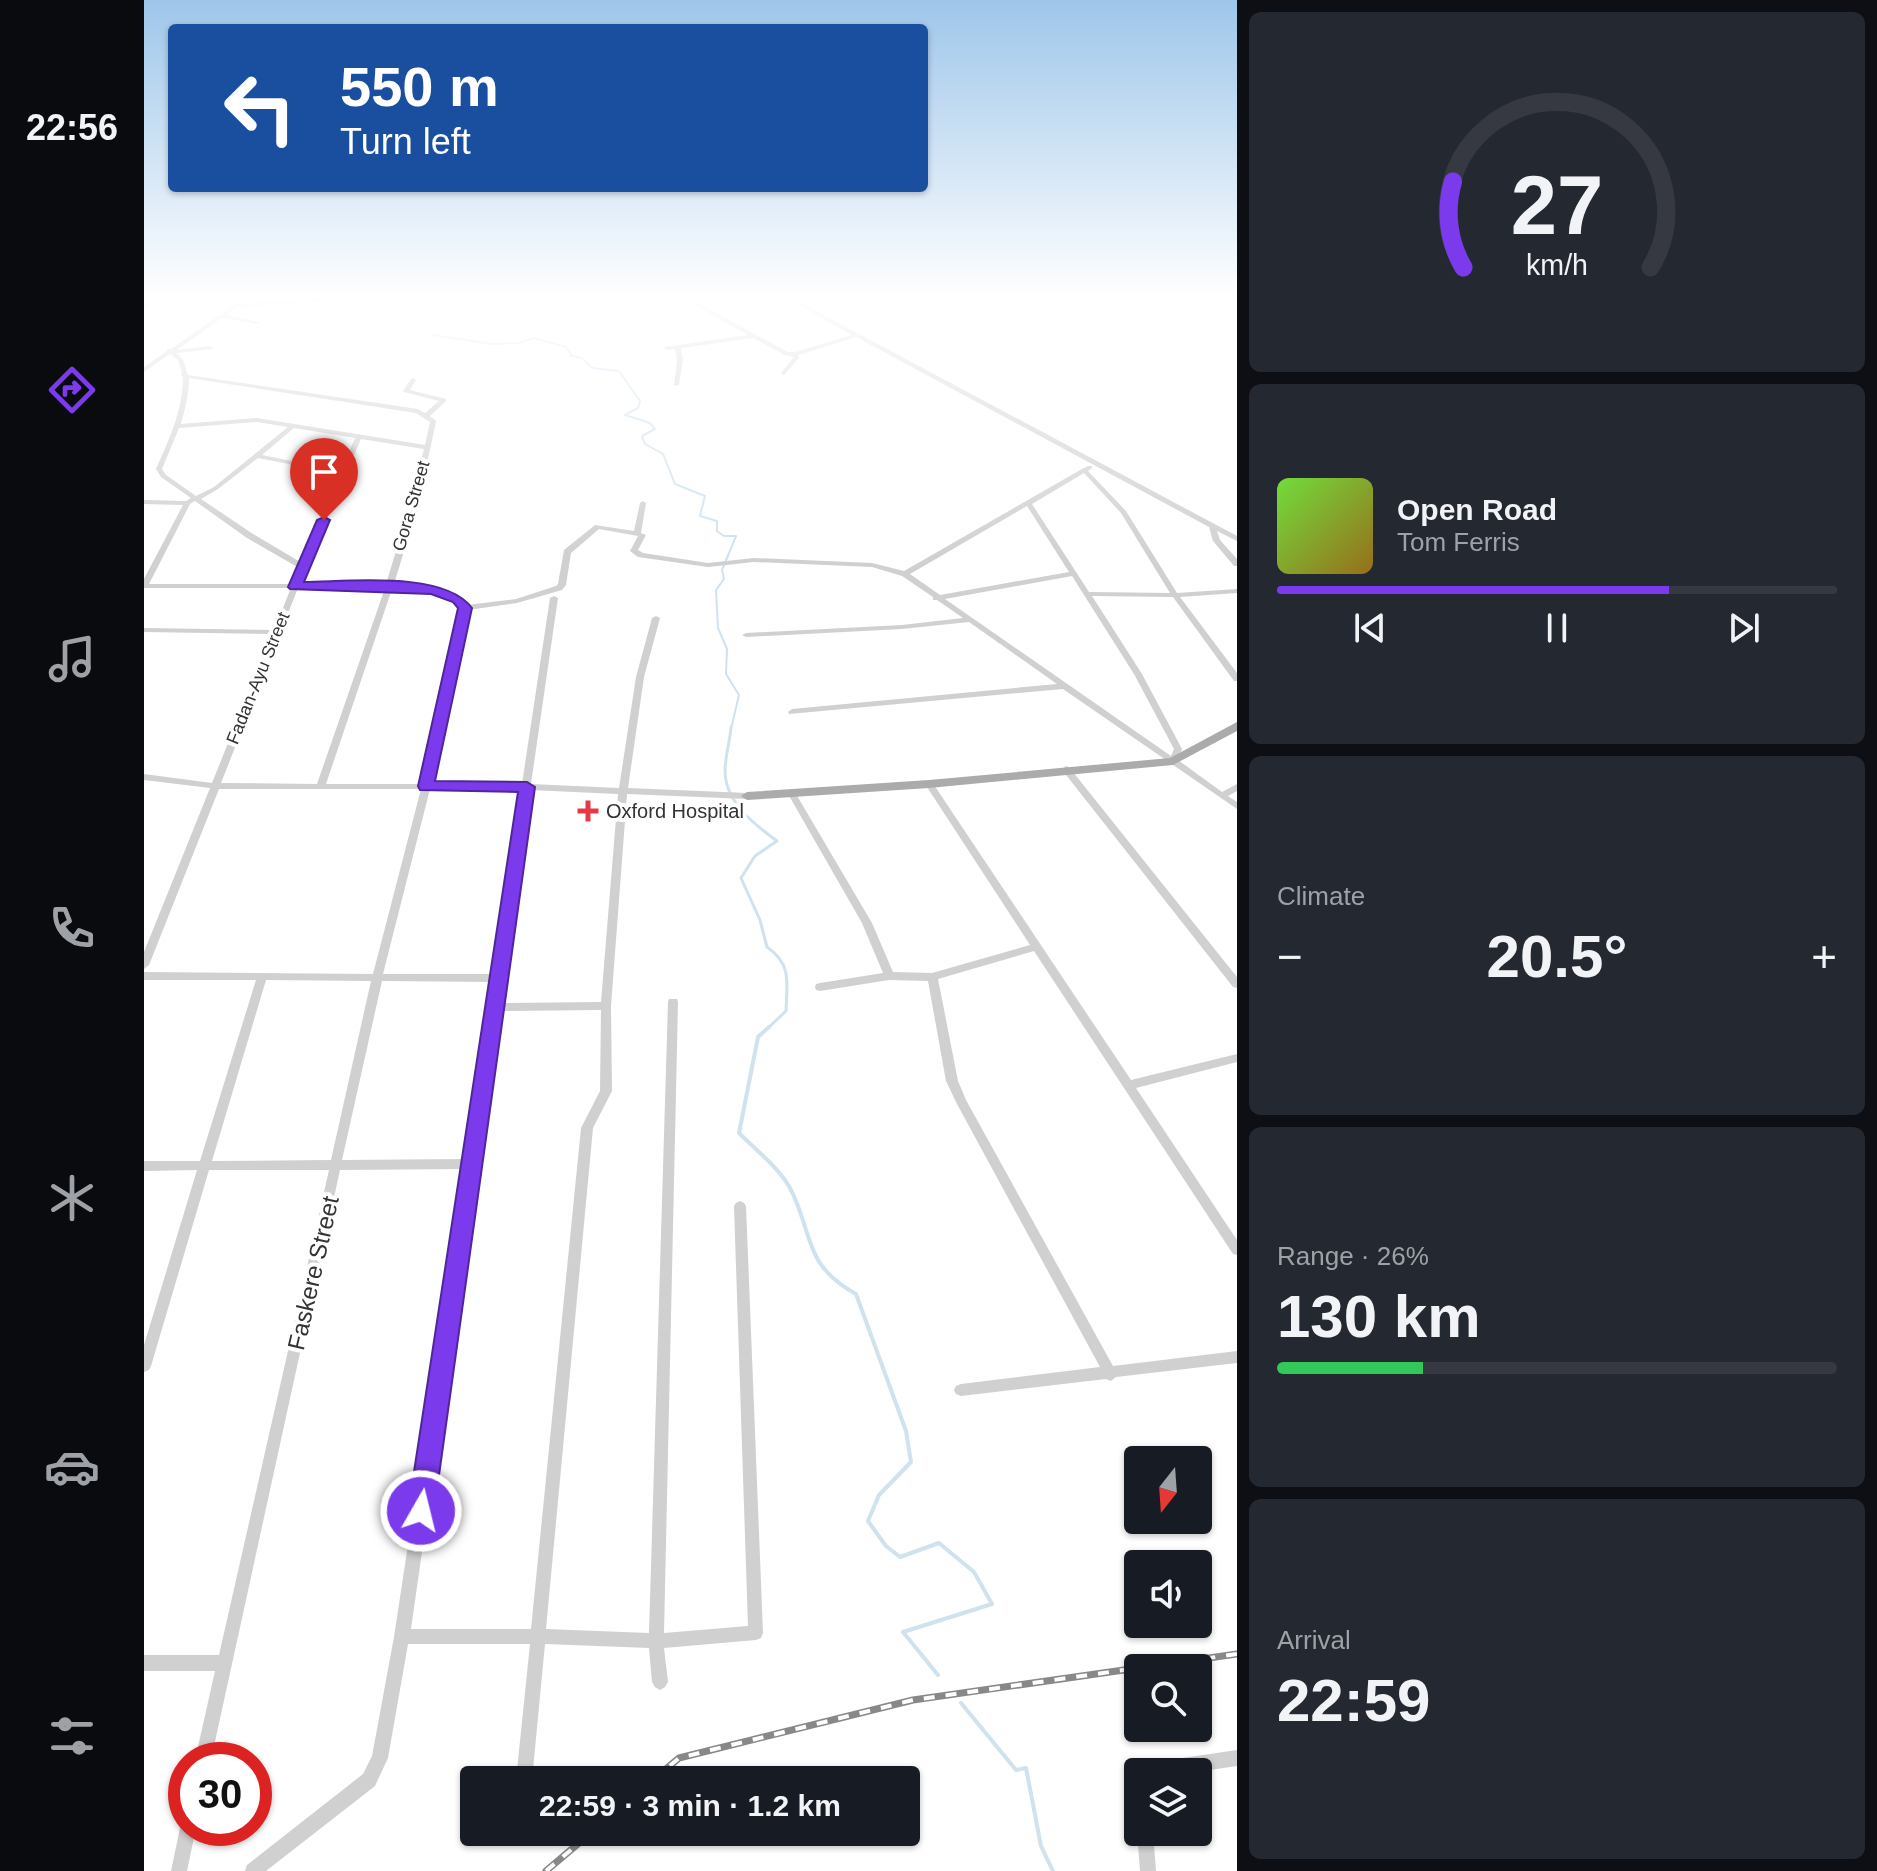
<!DOCTYPE html>
<meta charset="utf-8">
<style>
body{margin:0;font-family:Helvetica,sans-serif;background:#242831;color:#f1f3f6;height:100vh;display:flex;flex-direction:column;font-size:30px;white-space:nowrap}
*{box-sizing:border-box;margin:0}
p{font-size:26px;color:#9ea1a6}
.icon{flex:none;width:44px;height:44px;fill:none;stroke:currentColor;stroke-width:2;stroke-linecap:round;stroke-linejoin:round}
.map{position:relative;flex:1;overflow:hidden}
.sheet{display:flex;flex-direction:column;gap:12px;padding:12px;background:#0d0f14;width:640px}
.sheet>*{flex:none}
.banner{position:absolute;left:24px;top:24px;width:760px;height:168px;border-radius:8px;box-shadow:0 2px 6px #0004;background:#1a4fa0;color:#fff;overflow:hidden}
.needle{width:52px;rotate:197deg}
.controls{position:absolute;left:980px;top:1446px;display:grid;gap:16px}
.controls a{display:grid;place-items:center;width:88px;height:88px;border-radius:8px;background:#171b24;box-shadow:0 2px 6px #0004;font-size:40px}
.speed{position:absolute;left:24px;top:1742px;display:flex;gap:16px;font-size:40px;font-weight:700;text-align:center}
.speed>*{display:grid;place-content:center;width:104px;height:104px;border-radius:50%;background:#171b24;box-shadow:0 2px 6px #0004;line-height:1}
.speed .limit{border:12px solid #d22;background:#fff;color:#111}
.pin{position:absolute;display:grid;place-items:center;width:68px;height:68px;color:#fff;margin:-82px -34px;border-radius:50% 50% 50% 0;rotate:-45deg;box-shadow:0 0 8px #0007}
.pin .icon{rotate:45deg}
.me{position:absolute;width:88px;margin:-44px;rotate:8deg;stroke-linejoin:round;filter:drop-shadow(0 0 6px #0008)}
.turn{display:flex;align-items:center;gap:28px;height:168px;padding:0 40px;font-size:36px}
.turn .icon{width:104px;height:104px;stroke-width:2.5}
.turn b{display:block;font-size:56px;line-height:68px}
.big{font-size:60px;font-weight:800;line-height:1.1}
.sheet .tile{flex:1;display:flex;flex-direction:column;justify-content:center;gap:12px;min-width:0;padding:0 28px;border-radius:12px;background:#242831}
.sheet .dial{align-items:center;gap:0}
.dial svg{height:208px;overflow:visible;fill:none;stroke:#363941;stroke-width:7;stroke-linecap:round;text-anchor:middle}
.dial text{fill:#f1f3f6;stroke:none}
.song{display:flex;align-items:center;gap:24px}
.cover{width:96px;height:96px;border-radius:12px;background:linear-gradient(135deg,hsl(100 70% 55%),hsl(40 70% 35%))}
.played{height:8px;border-radius:4px;background:linear-gradient(90deg,#7c3aed 70%,#363941 70%)}
.keys{display:flex;justify-content:space-around;direction:ltr}
.heat{display:flex;justify-content:space-between;align-items:center;font-size:44px;direction:ltr}
.charge{height:12px;border-radius:6px;background:linear-gradient(90deg,#34c759 26%,#363941 0)}
.trip{position:absolute;left:316px;top:1766px;width:460px;height:80px;border-radius:8px;background:#171b24;box-shadow:0 2px 6px #0004;font-weight:800;line-height:80px;text-align:center}
main{display:flex;flex:1;min-height:0}
.dock{display:flex;flex-direction:column;width:144px;justify-content:space-around;align-items:center;background:#090b0e;color:#9ea1a6}
.dock .icon{width:56px;height:56px}
.dock .on{color:#7c3aed}
.dock b{font-size:36px;color:#f1f3f6}
.map>svg:first-child{display:block}
.lines{fill:none;stroke-linecap:round;stroke-linejoin:round}
.stream-far2{stroke:#cfe2ee;stroke-width:2}
.stream-far1{stroke:#cfe2ee;stroke-width:3}
.stream{stroke:#cfe2ee;stroke-width:4}
.minor{fill:#d0d0d0;fill-rule:evenodd}
.major{fill:#ababab;fill-rule:evenodd}
.rail-casing{stroke:#888;stroke-width:7}
.rail{stroke:#fff;stroke-width:4;stroke-dasharray:11;stroke-linecap:butt}
.route{fill:#7c3aed;stroke:#51269a;stroke-width:2}
.poi-dot{fill:#e63946;stroke:#fff;stroke-width:3}
.labels{text-anchor:middle;dominant-baseline:central;stroke-width:8;stroke-linejoin:round;paint-order:stroke}
.far-street-label{font-size:18px;fill:#333;stroke:#fff}
.poi-label{font-size:20px;fill:#333;stroke:#fff;text-anchor:start}
.near-street-label{font-size:24px;fill:#333;stroke:#fff}
</style>
<main>
<nav class="dock">
<b>22:56</b>
<svg class="icon on" aria-label="directions" viewBox="0 0 24 24"><path d="M12 3l9 9-9 9-9-9zM9 14v-3h6M13 9l2 2-2 2"/></svg>
<svg class="icon" aria-label="music" viewBox="0 0 24 24"><path d="M9 18V5l10-2v13"/><circle cx="6" cy="18" r="3"/><circle cx="16" cy="16" r="3"/></svg>
<svg class="icon" aria-label="phone" viewBox="0 0 24 24"><path d="M5 4h4l2 5-3 2q2 4 5 5l2-3 5 2v4C11 20 4 13 5 4z"/></svg>
<svg class="icon" aria-label="climate" viewBox="0 0 24 24"><path d="M12 3v18M4 7l16 10M4 17L20 7"/></svg>
<svg class="icon" aria-label="car" viewBox="0 0 24 24"><path d="M5 17H2v-5l4-1 3-4h7l3 4 3 1v5h-3M9 17h6M6 11h13"/><circle cx="7" cy="17" r="2"/><circle cx="17" cy="17" r="2"/></svg>
<svg class="icon" aria-label="filters" viewBox="0 0 24 24"><path d="M4 7h16M4 17h16"/><circle cx="9" cy="7" r="2"/><circle cx="15" cy="17" r="2"/></svg>
</nav>
<div class="map">
<svg width="1093" height="1871" viewBox="0 0 1093 1871">
<rect width="100%" height="100%" fill="#fff"/>
<g class="lines">
<path class="stream-far2" d="M289,335L347,344L374,343L390,338L422,347L428,356L438,358L448,368L475,371L496,401L494,408L481,415L506,423L511,429L498,436L501,444L519,454L531,484L561,496L556,516L573,521V531L580,536H592L578,570L580,579L572,590L574,628L583,649L582,674L595,695L587,729"/>
<path class="stream-far1" d="M587,727C586,741 581,757 581,771C581,802 611,825 633,841L611,856L597,878L616,920L623,947C648,964 643,983 642,1011L623,1029"/>
<path class="stream" d="M625,1027L614,1037L595,1133C611,1149 635,1168 646,1188C670,1234 658,1264 712,1294L762,1431L767,1462L735,1495L724,1521L742,1546L756,1557L795,1543L830,1572L848,1604L759,1632L794,1675
M817,1703L872,1770L882,1768L897,1846L909,1871"/>
<path class="minor" d="M11,297H18L0,309V305Z
M202,297H244L94,307L82,315L115,322V324L78,318L33,350L66,346L69,348L68,349L33,353L39,360L44,375L274,409L281,413L295,401L260,392L259,391L267,379L269,378L272,380L266,390L302,399V401L286,416L292,421C281,476 267,530 250,584C274,586 307,585 323,605L372,599L412,586L414,584L420,550L451,525L490,531L496,503L499,501L502,503L497,533L502,535L494,550L499,553L564,563L610,558L728,563L760,571L938,469L944,466H948V468L944,471L982,511L1033,593L1093,589V593L1036,597L1093,673V681H1090L1029,597L948,596L998,674L1038,749L1034,760L1078,792L1093,784V791L1084,796L1093,802V809L919,689L645,714L644,712L648,709L913,684L825,622L758,629L602,637L598,635L602,633L758,625L819,618L793,600H789V597L758,576L728,567L610,562L564,567L494,557L486,551L494,536L455,529L427,553L422,585L418,590L373,603L324,610L287,784H378L406,598L410,596L414,598L387,784L475,788L492,677L508,618L512,616L516,618L500,677L484,788L603,793L608,796L603,799L483,794L467,1006L468,1091L449,1128L402,1629L505,1633L524,1002L525,999H533L534,1002L520,1633L604,1626L590,1206L592,1203L596,1201L600,1203L602,1206L619,1633L617,1638L612,1640L520,1648L524,1682L521,1687L516,1690L511,1687L508,1682L505,1648L401,1644L388,1780H372L386,1644H264L244,1758L231,1786L122,1871H101L103,1865L219,1774L228,1756L250,1637L321,1169L196,1170L67,1760H51L71,1671H0V1655H75L185,1170H65L7,1366L5,1370L0,1372V1345L53,1170L0,1171V1161H56L112,980H0V972L229,974L277,789H75L5,965L0,969V952L66,788L0,780V774L68,783L128,634L0,632V628L130,630L147,588H0V579L39,505L0,504V500L42,501L47,498L17,477L12,469C25,440 39,410 39,377L37,376L38,373L34,360L26,354L0,372V367L23,351V349H27L95,301H99V303ZM45,378L272,413L286,422L281,445L113,418L37,424C41,409 45,394 45,378ZM113,422L144,427L70,487L52,496L22,475L18,469L35,428ZM150,428L211,438L197,471L118,455ZM217,439L280,449L264,512L242,584H156L162,570L165,568L163,566ZM114,458L196,474L158,563L109,534L57,499L74,489ZM940,473L977,513L1026,593L945,592L888,504ZM51,501L103,538L155,568L149,584H5L46,504ZM883,506L925,572L796,595L766,574ZM928,576L990,674L1030,749L1027,756L801,599ZM154,588H241L173,784L77,783ZM248,589C271,591 302,589 317,608L278,784H182ZM286,789L377,790L350,974H239ZM386,790L474,794L457,1002L356,1003ZM122,980L227,981L187,1160L68,1161ZM238,981L349,982L322,1159L198,1160ZM457,1010L456,1091L437,1128L387,1629H267L355,1011Z
M639,297H646L1093,536V541L1073,531L1076,540L1093,559V566H1090L1069,541L1065,527L712,337L654,355L655,358L640,375L637,373L650,357L641,355L609,338L537,348L539,360L535,385L530,386L533,360L531,349L523,350L520,348L521,347L604,335L552,306V304H556L644,352H652L708,335Z
M922,766L925,767L1093,977V988L1089,987L919,771L918,769Z
M785,781L788,782L987,1080L1093,1054V1062L992,1088L1093,1240V1255L1089,1254L890,951L794,979L814,1081L822,1100L969,1366L1093,1351V1363L972,1377L967,1381L962,1379L817,1396L812,1394L810,1390L812,1386L817,1384L956,1367L813,1104L802,1081L784,981L745,980L676,991L672,990L671,987L672,984L676,983L739,973L718,923L644,794L648,791L652,794L728,923L749,972L788,973L886,945L781,784Z
M1093,1750V1766L1052,1772H994V1778L990,1772L992,1766L998,1764Z
M42,1821V1828H52L43,1871H27L36,1828L38,1822Z
M994,1829V1832H1009L1012,1871H996L993,1832Z"/>
<path class="major" d="M1093,722V731L1029,765L785,788L603,800L597,796L603,792L785,780L1026,758Z"/>
<defs>
<path id="rail" d="M995,1668L1093,1654
M509,1780L535,1758L769,1700L994,1668
M402,1871L448,1832"/>
</defs>
<use href="#rail" class="rail-casing"/>
<use href="#rail" class="rail"/>
</g>
<linearGradient id="sky" x2="0" y2="1"><stop stop-color="#9ec6ea"/><stop offset="0.53" stop-color="#fff"/><stop offset="1" stop-color="#fff" stop-opacity="0"/></linearGradient>
<rect width="1093" height="559" fill="url(#sky)"/>
<path class="route" d="M180,517L186,520L160,582C203,582 300,570 328,608L291,781L383,782L391,787L290,1511L286,1519L277,1523L268,1519L264,1511L374,792L276,790L274,786L314,608L309,602L287,594L146,589L144,587L173,520Z"/>
<path class="poi-dot" d="M440 799h8v8h8v8h-8v8h-8v-8h-8v-8h8z"/>
<g class="labels">
<g class="far-street-label">
<text transform="translate(267 506) rotate(-74)">Gora Street</text>
<text transform="translate(114 678) rotate(-68)">Fadan-Ayu Street</text>
</g>
<g class="poi-label">
<text x="462" y="811">Oxford Hospital</text>
</g>
<g class="near-street-label">
<text transform="translate(169 1273) rotate(-77)">Faskere Street</text>
</g>
</g>
</svg>
<div class="controls">
<a><svg class="needle" viewBox="-14 -14 28 28"><path d="M0-13l5 13h-10z" fill="#e53935"/><path d="M0 13l5-13h-10z" fill="#9ea1a6"/></svg></a>
<a><svg class="icon" aria-label="sound" viewBox="0 0 24 24"><path d="M4 9h4l5-4v14l-5-4H4zM17 9q2 3 0 6"/></svg></a>
<a><svg class="icon" aria-label="search" viewBox="0 0 24 24"><circle cx="10" cy="10" r="6"/><path d="M15 15l6 6"/></svg></a>
<a><svg class="icon" aria-label="layers" viewBox="0 0 24 24"><path d="M12 4l9 5-9 5-9-5zM3 14l9 5 9-5"/></svg></a>
</div>
<div class="speed"><div class="limit">30</div></div>
<div class="pin" style="left:180px;top:520px;background:#d93025"><svg class="icon" aria-label="arrive" viewBox="0 0 24 24"><path d="M6 21V4h12l-3 4 3 4H6"/></svg></div>
<svg class="me" style="left:277px;top:1511px" viewBox="-20 -20 40 40"><circle r="17" fill="#7c3aed" stroke="#fff" stroke-width="3"/><path d="M0-11L8 9 0 5-8 9z" fill="#fff"/></svg>
<div class="trip">22:59 · 3 min · 1.2 km</div>
<div class="banner">
<div class="turn"><svg class="icon" aria-label="left" viewBox="0 0 24 24"><path d="M17 20v-9H6M10 6l-5 5 5 5"/></svg><div><b>550 m</b>Turn left</div></div>
</div>
</div>
<section class="sheet">
<div class="tile dial"><svg viewBox="0 0 100 80">
<path d="M14 69A42 42 0 1 1 86 69"/>
<path d="M14 69A42 42 0 0 1 10 36" stroke="#7c3aed"/>
<text x="50" y="56" font-size="32" font-weight="700">27</text>
<text x="50" y="72" font-size="11">km/h</text>
</svg></div>
<div class="tile">
<div class="song"><i class="cover"></i><div><b>Open Road</b><p>Tom Ferris</p></div></div>
<div class="played"></div>
<div class="keys"><svg class="icon" aria-label="previous" viewBox="0 0 24 24"><path d="M18 5L8 12l10 7zM5 5v14"/></svg><svg class="icon" aria-label="pause" viewBox="0 0 24 24"><path d="M8 5v14M16 5v14"/></svg><svg class="icon" aria-label="next" viewBox="0 0 24 24"><path d="M6 5l10 7-10 7zM19 5v14"/></svg></div>
</div>
<div class="tile"><p>Climate</p>
<div class="heat"><a>−</a><b class="big">20.5°</b><a>+</a></div>
</div>
<div class="tile"><p>Range · 26%</p><b class="big">130 km</b><div class="charge"></div></div>
<div class="tile"><p>Arrival</p><b class="big">22:59</b></div>
</section>
</main>
